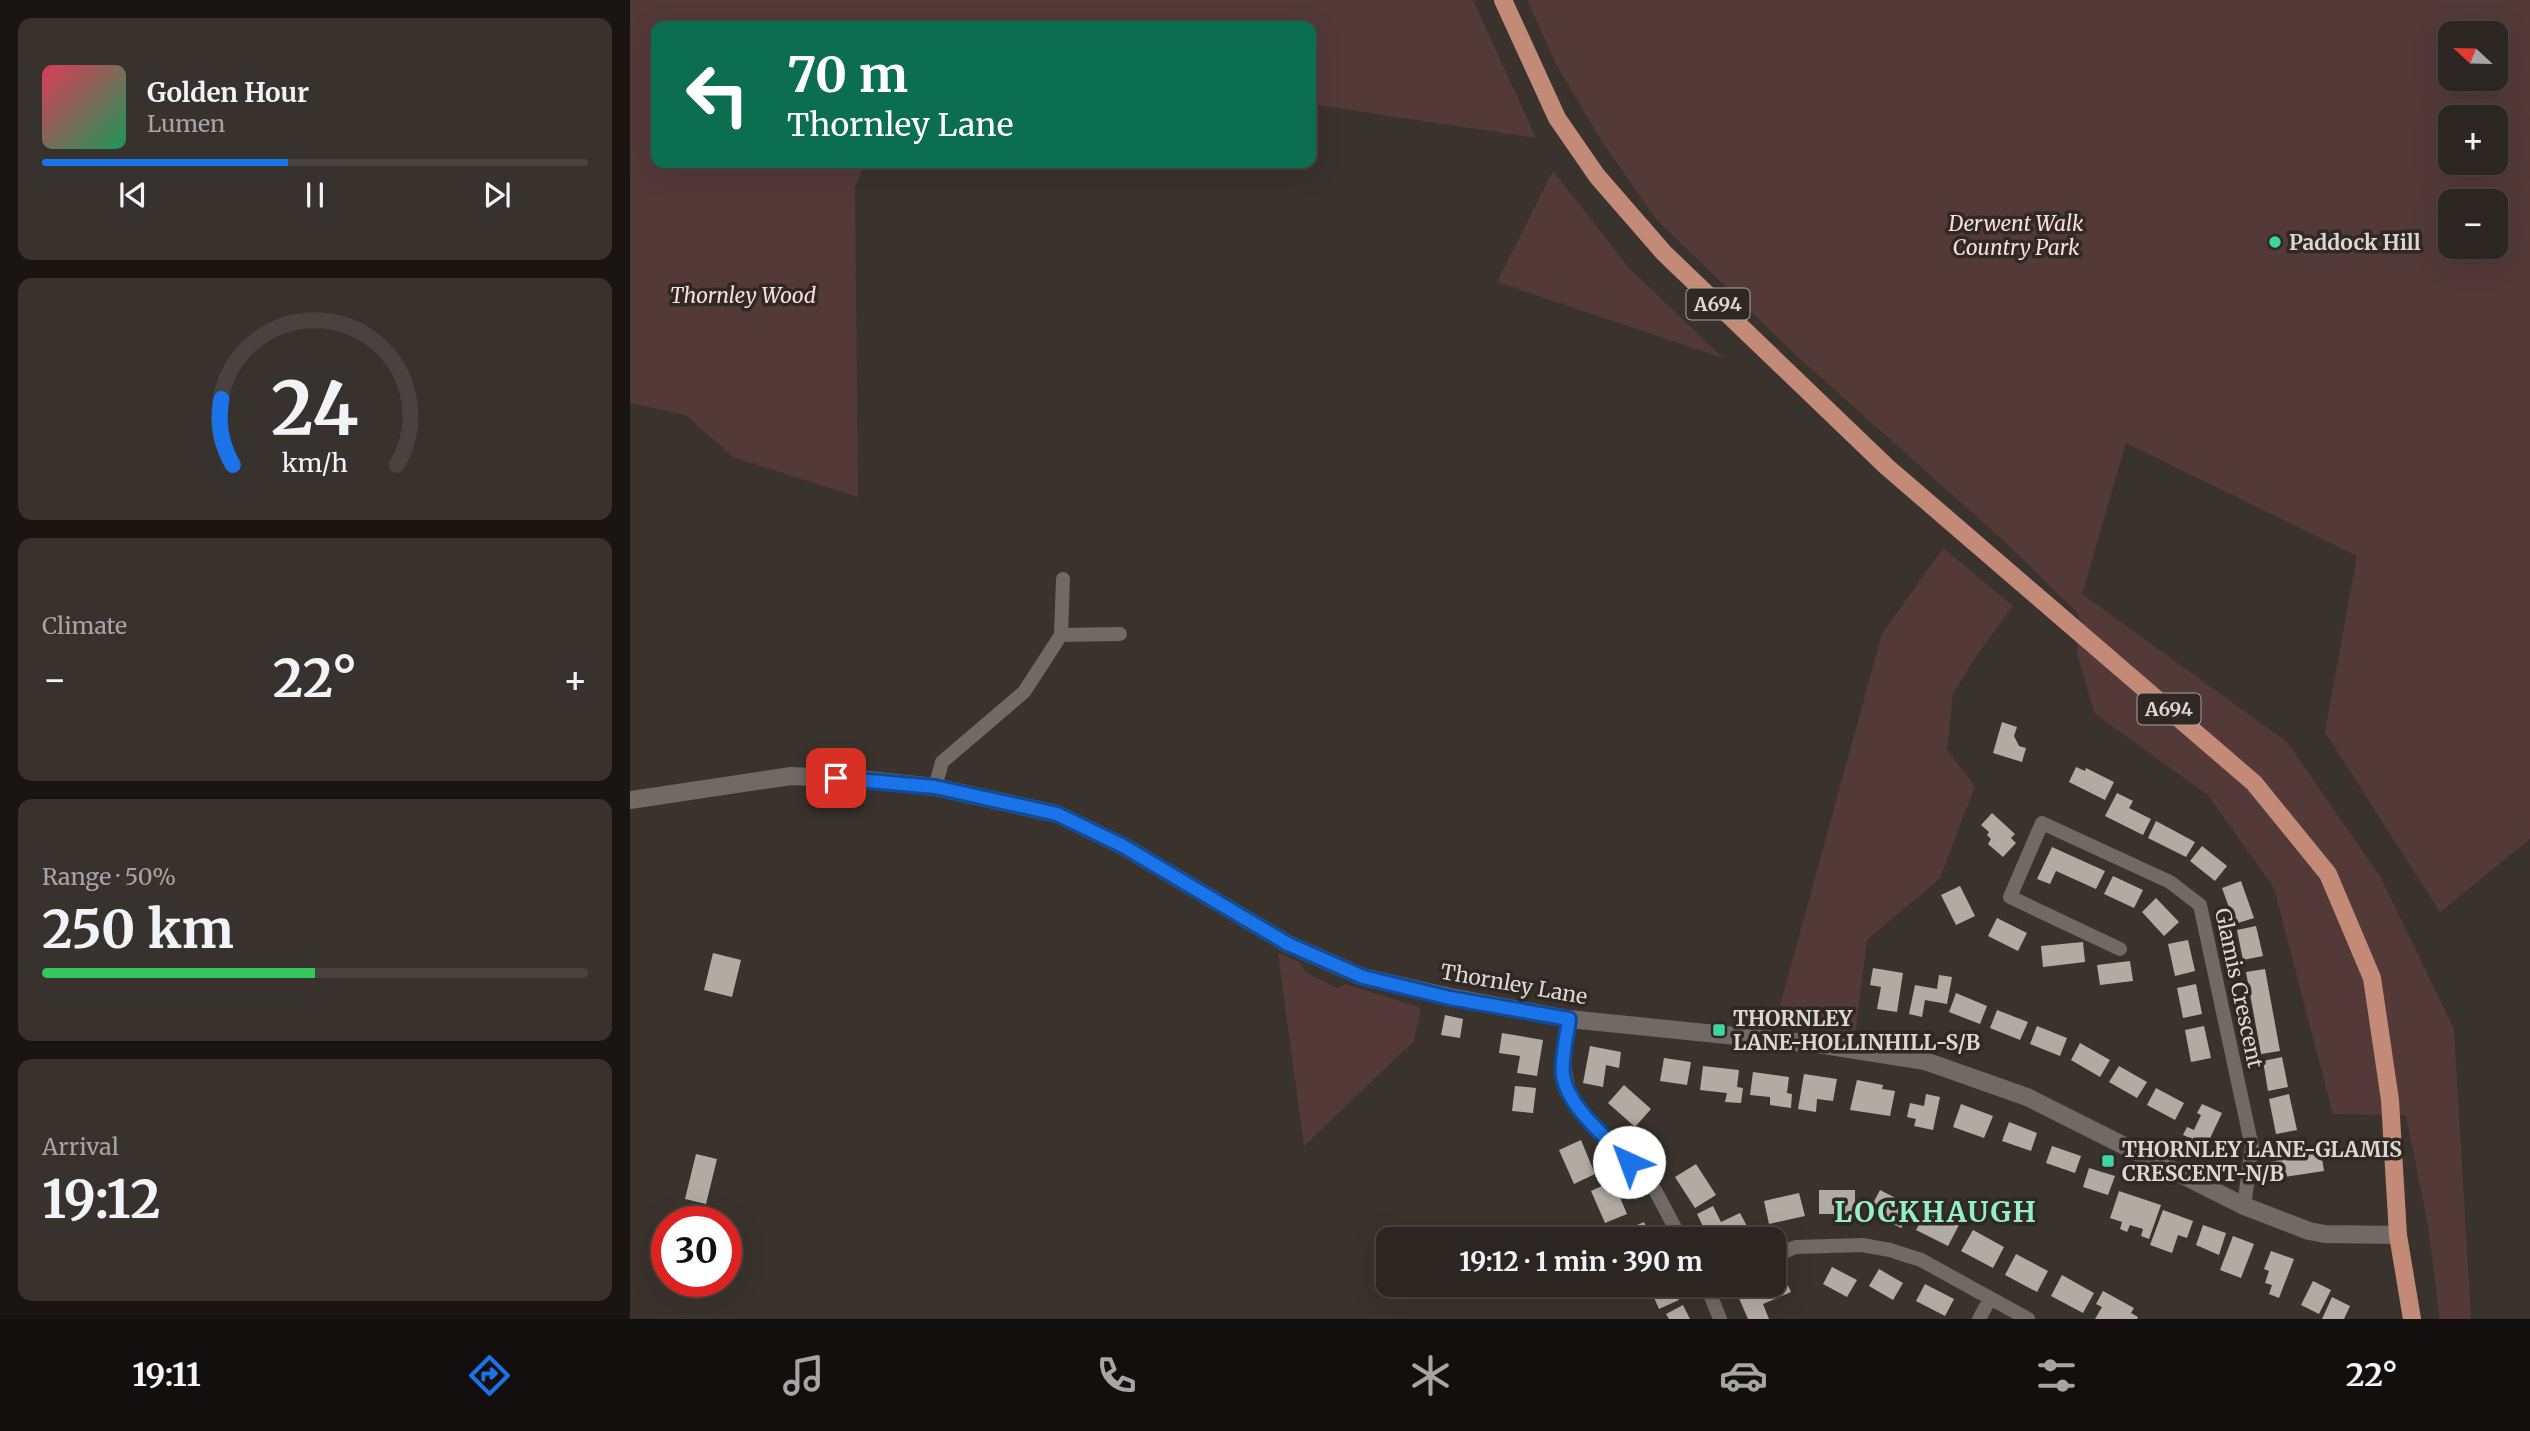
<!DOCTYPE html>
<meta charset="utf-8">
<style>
body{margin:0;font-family:Merriweather,serif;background:#38322f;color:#f1f3f6;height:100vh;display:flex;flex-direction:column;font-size:26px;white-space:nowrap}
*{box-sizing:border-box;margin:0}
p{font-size:23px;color:#a6a5a5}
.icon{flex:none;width:38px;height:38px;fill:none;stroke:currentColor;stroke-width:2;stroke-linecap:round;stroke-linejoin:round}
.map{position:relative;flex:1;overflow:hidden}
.sheet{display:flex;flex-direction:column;gap:18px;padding:18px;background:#181513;width:630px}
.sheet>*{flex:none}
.banner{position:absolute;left:21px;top:21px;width:665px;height:147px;border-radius:14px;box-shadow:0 7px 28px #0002,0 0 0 2px #484340;background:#0b6e4f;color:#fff;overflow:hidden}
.needle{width:46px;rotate:292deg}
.tools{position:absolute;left:1808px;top:21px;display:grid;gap:14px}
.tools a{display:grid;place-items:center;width:70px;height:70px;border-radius:14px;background:#2c2622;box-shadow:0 7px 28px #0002,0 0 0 2px #484340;font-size:35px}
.speed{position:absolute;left:21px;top:1206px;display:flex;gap:14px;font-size:35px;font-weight:700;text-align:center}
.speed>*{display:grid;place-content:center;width:91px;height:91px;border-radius:50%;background:#2c2622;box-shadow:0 7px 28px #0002,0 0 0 2px #484340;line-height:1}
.speed .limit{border:10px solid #d22;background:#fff;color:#111}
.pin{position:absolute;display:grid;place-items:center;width:60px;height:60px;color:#fff;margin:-30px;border-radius:14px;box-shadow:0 4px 10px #0006}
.me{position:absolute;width:77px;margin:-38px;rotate:317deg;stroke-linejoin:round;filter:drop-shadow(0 0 5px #0008)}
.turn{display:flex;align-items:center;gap:24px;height:147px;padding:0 21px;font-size:32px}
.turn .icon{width:91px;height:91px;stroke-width:2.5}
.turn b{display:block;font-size:49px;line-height:60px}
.big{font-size:52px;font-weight:700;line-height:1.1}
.sheet .widget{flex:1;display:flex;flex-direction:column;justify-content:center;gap:10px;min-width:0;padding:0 24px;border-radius:14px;background:#38322f}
.sheet .dial{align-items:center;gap:0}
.dial svg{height:182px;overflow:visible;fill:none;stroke:#484340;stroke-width:7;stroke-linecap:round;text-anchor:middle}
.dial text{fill:#f1f3f6;stroke:none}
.song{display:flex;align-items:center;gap:21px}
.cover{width:84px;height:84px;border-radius:10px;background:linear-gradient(135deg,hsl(350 70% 55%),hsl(150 70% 35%))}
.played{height:7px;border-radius:4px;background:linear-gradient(90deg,#1a73e8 45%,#484340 45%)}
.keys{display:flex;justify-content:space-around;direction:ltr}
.heat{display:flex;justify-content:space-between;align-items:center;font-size:38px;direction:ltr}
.charge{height:10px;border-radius:5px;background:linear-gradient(90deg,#34c759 50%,#484340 0)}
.trip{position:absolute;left:746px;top:1227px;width:410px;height:70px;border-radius:14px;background:#2c2622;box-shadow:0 7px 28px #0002,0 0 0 2px #484340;font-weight:700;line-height:70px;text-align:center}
.dock{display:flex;height:112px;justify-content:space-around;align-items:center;background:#120f0e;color:#a6a5a5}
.dock .icon{width:49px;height:49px}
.dock .on{color:#1a73e8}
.dock b{font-size:32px;color:#f1f3f6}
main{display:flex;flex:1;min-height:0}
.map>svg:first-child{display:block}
.green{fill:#543939;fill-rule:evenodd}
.building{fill:#b1aca3}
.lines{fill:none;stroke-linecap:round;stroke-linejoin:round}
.street{stroke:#716963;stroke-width:14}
.secondary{stroke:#716963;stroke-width:18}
.primary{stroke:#c38b77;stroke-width:18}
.route-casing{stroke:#114b97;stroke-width:18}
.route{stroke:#1a73e8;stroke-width:12}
.poi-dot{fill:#3ed4a3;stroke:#302923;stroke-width:2.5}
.labels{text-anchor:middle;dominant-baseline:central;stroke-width:7;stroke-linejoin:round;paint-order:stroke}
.shield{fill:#302923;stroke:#a8a39e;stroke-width:2}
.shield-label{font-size:19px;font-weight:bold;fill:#dcd7d3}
.park-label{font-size:21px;font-style:italic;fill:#fddbdb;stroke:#302923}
.poi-label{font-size:21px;font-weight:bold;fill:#dcd7d3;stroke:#302923;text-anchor:start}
.street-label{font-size:21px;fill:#dcd7d3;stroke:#302923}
.district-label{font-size:28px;font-weight:bold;letter-spacing:2px;fill:#95eec9;stroke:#302923}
</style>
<main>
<section class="sheet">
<div class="widget">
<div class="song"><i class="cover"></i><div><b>Golden Hour</b><p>Lumen</p></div></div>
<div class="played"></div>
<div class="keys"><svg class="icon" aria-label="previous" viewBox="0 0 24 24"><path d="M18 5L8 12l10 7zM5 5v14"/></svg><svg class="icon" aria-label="pause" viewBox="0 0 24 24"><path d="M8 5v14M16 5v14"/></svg><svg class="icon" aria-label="next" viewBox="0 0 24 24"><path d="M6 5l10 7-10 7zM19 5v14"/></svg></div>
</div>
<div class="widget dial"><svg viewBox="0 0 100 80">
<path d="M14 69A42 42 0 1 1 86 69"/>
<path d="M14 69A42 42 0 0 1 9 40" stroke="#1a73e8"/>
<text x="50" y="56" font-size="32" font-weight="700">24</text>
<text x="50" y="72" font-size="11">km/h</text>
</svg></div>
<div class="widget"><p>Climate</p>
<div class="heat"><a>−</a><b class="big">22°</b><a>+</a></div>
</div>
<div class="widget"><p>Range · 50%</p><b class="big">250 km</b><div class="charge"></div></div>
<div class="widget"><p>Arrival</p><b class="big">19:12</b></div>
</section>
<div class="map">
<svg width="1900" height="1319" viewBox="0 0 1900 1319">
<rect width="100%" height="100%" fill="#3a332d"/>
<path class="green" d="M0,0H843L906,138L681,104V26L357,24V26H26V163H236L225,187L228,497L103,457L56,415L0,403Z
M897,0H1900V839L1810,912L1695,732L1727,556L1496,443L1452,594L1657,742L1751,878L1824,1029L1841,1319H1810L1798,1225L1776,1115L1703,1114L1644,888L1578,795L1465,714L1447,654L1449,614L1375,542L1168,357L1026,219L973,143L927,66ZM1820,33H1866V79H1820ZM1820,117H1866V163H1820ZM1820,201H1866V247H1820Z
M923,171L999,268L1093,358L867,282Z
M1313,548L1383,606L1342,662L1323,694L1317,750L1345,786L1310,878L1237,940L1225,1034L1145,1024L1252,634Z
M648,953L671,963L675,972L707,988L716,984L791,1008L784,1041L674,1146Z"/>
<path class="building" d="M1372,722L1387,727L1384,736L1389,746L1396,748L1392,762L1363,753Z
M1446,767L1455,771L1456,768L1484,782L1475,800L1439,782Z
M1487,793L1503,801L1499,808L1521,819L1513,835L1475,816Z
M1362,813L1385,834L1381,838L1386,843L1373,857L1358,844L1361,839L1357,835L1359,832L1351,825Z
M1526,821L1565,842L1556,857L1518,838Z
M1572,846L1597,866L1585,881L1560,861Z
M1422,847L1475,871L1466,889L1426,871L1420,884L1407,879Z
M1483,876L1513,890L1504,908L1474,894Z
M1611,881L1624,918L1605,924L1592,888Z
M1330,886L1345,916L1326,925L1311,895Z
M1526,898L1549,922L1534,936L1512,912Z
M1367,918L1397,933L1388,951L1358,936Z
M1626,926L1633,956L1613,960L1607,930Z
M1558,940L1565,971L1545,976L1538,944Z
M1453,942L1455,962L1413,967L1411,946Z
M83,953L111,960L102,997L74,990Z
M1500,961L1503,981L1470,985L1467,965Z
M1243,968L1273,973L1267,1012L1247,1009L1251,987L1240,985Z
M1635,969L1650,1051L1631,1054L1616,972Z
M1309,975L1322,977L1317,1004L1295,1000L1292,1017L1279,1014L1285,985L1307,989Z
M1566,984L1572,1014L1553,1018L1547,988Z
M1326,993L1357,1006L1350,1024L1319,1012Z
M1367,1010L1398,1022L1390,1040L1360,1028Z
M815,1015L833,1019L830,1038L811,1035Z
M1407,1026L1437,1038L1430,1056L1400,1044Z
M1574,1026L1581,1058L1561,1062L1555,1030Z
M872,1033L913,1040L907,1076L887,1073L890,1056L869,1053Z
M1450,1043L1480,1060L1470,1077L1441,1060Z
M960,1046L991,1052L989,1068L976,1065L973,1087L953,1083Z
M1652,1057L1658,1087L1638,1091L1633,1061Z
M1034,1058L1061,1062L1057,1085L1030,1081Z
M1073,1066L1109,1070L1107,1087L1113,1088L1111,1103L1095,1102L1097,1093L1070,1090Z
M1489,1066L1517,1082L1507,1098L1479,1082Z
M1123,1072L1159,1077L1157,1093L1162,1094L1161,1108L1140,1105V1097L1120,1095Z
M1174,1074L1207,1079L1203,1101L1187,1099L1186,1112L1168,1109Z
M1227,1080L1253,1085L1252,1089L1265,1091L1260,1116L1220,1110Z
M994,1085L1021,1109L1005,1127L978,1103Z
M885,1086L906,1088L903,1113L882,1111Z
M1526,1088L1554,1103L1545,1120L1517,1105Z
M1296,1094L1310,1097L1303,1130L1284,1126L1286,1119L1277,1117L1280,1103L1294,1106Z
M1659,1094L1667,1130L1646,1134L1639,1099Z
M1331,1104L1363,1116L1354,1138L1323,1127Z
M1572,1104L1592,1113L1572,1155L1556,1147L1560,1138L1553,1135L1557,1127L1564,1130L1571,1115L1567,1113Z
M1379,1122L1407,1133L1401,1151L1372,1141Z
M951,1140L965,1174L944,1184L929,1150Z
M1422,1146L1451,1156L1445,1173L1416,1163Z
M1691,1152L1694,1171L1635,1180L1633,1163L1646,1161L1645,1159Z
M66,1154L87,1159L76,1204L55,1199Z
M1066,1164L1086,1195L1065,1208L1045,1177Z
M1459,1168L1485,1176L1478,1195L1453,1187Z
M983,1181L997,1214L975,1223L961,1191Z
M1189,1190H1225V1214H1189Z
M1250,1190L1283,1207L1271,1228L1239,1211Z
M1489,1191L1531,1205L1519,1239L1511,1236L1513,1229L1500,1225L1497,1232L1490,1229L1492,1222L1480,1218Z
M1169,1193L1175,1216L1139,1224L1134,1201Z
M1083,1206L1091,1222L1110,1213L1119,1230L1099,1239H1079L1067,1214Z
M1298,1208L1329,1225L1318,1246L1286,1230Z
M1533,1210L1563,1221L1557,1238L1548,1235L1542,1253L1520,1245Z
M1014,1222L1021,1239H997L993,1231Z
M1573,1225L1596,1233L1589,1255L1566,1245Z
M1343,1230L1374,1247L1363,1268L1331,1251Z
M1603,1236L1624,1244L1611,1278L1590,1270Z
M1641,1251L1664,1259L1649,1298L1639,1294L1642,1285L1635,1283L1639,1271L1634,1269Z
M1386,1254L1418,1271L1407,1292L1375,1275Z
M1202,1267L1227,1280L1217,1297L1193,1284Z
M1249,1269L1273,1283L1263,1300L1239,1286Z
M1432,1275L1464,1293L1453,1313L1421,1296Z
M1154,1277L1161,1292L1133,1304L1139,1319H1118L1108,1296L1136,1284H1143V1281Z
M1683,1281L1701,1290L1689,1314L1671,1305Z
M1018,1284H1042L1049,1300L1029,1309Z
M1295,1284L1324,1299L1315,1316L1286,1301Z
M1473,1291L1504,1308L1501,1313L1508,1317L1507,1319H1465L1472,1307L1466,1304Z
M1702,1297L1720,1306L1714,1319H1692Z
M1053,1305L1060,1319H1039L1036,1314Z"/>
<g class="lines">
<path class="street" d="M431,635L433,579
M305,787L312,762L394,692L431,635L490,634
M1490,949L1380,897L1412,823L1540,882L1570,905L1622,1147L1614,1206
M939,1019C935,1054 929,1073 946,1105L1025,1190L1051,1239
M1143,1256L1166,1247L1232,1245L1260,1250L1291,1260L1398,1319
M1076,1284L1090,1319
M1349,1319L1360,1299"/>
<path class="secondary" d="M0,800L161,776L228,779L305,787L427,814L493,846L658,944L733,977L820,997L939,1019L1194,1045L1295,1061L1397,1097L1614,1206L1679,1231L1695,1234L1768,1235"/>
<path class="primary" d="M873,0L927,118L967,176L1034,253L1257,467L1624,783L1698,874L1742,978L1760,1100L1768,1235L1782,1319"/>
</g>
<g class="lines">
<defs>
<path id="route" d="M206,778L305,787L427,814L493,846L658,944L733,977L820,998L939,1019C937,1036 931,1058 933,1075C937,1107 979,1139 999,1162"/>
</defs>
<use href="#route" class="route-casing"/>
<use href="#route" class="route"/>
</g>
<g class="poi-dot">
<circle cx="1645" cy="242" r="7"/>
<rect x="1082" y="1023" width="14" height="14" rx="3.5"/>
<rect x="1471" y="1154" width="14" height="14" rx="3.5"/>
</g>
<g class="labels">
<g class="shield">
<rect x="1056.5" y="288.5" width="63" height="31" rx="5"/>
<rect x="1507.5" y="693.5" width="63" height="31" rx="5"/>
</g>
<g class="shield-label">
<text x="1088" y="304">A694</text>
<text x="1539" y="709">A694</text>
</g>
<g class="park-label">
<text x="1386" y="223">Derwent Walk<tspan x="1386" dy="24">Country Park</tspan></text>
<text x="113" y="295">Thornley Wood</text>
</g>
<g class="poi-label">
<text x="1659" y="242">Paddock Hill</text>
<text x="1103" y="1018">THORNLEY<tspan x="1103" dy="24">LANE-HOLLINHILL-S/B</tspan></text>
<text x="1492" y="1149">THORNLEY LANE-GLAMIS<tspan x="1492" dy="24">CRESCENT-N/B</tspan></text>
</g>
<g class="street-label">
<text transform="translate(884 984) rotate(10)">Thornley Lane</text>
<text transform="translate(1609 988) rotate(78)">Glamis Crescent</text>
</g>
<g class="district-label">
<text x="1306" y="1212">LOCKHAUGH</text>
</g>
</g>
</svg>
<div class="tools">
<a><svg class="needle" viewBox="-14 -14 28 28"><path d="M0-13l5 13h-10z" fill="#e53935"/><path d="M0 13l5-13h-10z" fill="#a6a5a5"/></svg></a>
<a>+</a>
<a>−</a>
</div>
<div class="speed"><div class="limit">30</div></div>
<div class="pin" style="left:206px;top:778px;background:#d93025"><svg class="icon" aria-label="arrive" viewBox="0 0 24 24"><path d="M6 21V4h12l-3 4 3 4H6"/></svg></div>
<svg class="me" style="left:999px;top:1162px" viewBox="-20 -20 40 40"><circle r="19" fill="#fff"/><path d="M0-13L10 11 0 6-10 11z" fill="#1a73e8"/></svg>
<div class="trip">19:12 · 1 min · 390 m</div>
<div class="banner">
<div class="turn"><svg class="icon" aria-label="left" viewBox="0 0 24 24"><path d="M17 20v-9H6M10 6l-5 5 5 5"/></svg><div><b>70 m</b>Thornley Lane</div></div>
</div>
</div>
</main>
<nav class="dock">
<b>19:11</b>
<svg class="icon on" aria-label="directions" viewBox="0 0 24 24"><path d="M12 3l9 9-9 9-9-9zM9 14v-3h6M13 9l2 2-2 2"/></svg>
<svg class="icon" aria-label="music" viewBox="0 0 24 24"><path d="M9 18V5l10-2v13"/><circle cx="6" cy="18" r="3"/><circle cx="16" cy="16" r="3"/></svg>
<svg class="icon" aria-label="phone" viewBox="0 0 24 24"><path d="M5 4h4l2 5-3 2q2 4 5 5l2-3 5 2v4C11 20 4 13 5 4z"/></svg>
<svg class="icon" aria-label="climate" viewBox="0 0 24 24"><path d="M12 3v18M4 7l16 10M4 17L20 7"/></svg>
<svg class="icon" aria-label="car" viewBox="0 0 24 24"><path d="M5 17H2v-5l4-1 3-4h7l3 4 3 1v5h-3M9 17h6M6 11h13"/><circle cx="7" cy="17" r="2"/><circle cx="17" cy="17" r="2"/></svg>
<svg class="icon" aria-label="filters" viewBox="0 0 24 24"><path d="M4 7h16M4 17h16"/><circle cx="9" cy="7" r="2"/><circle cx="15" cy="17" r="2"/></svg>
<b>22°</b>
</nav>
